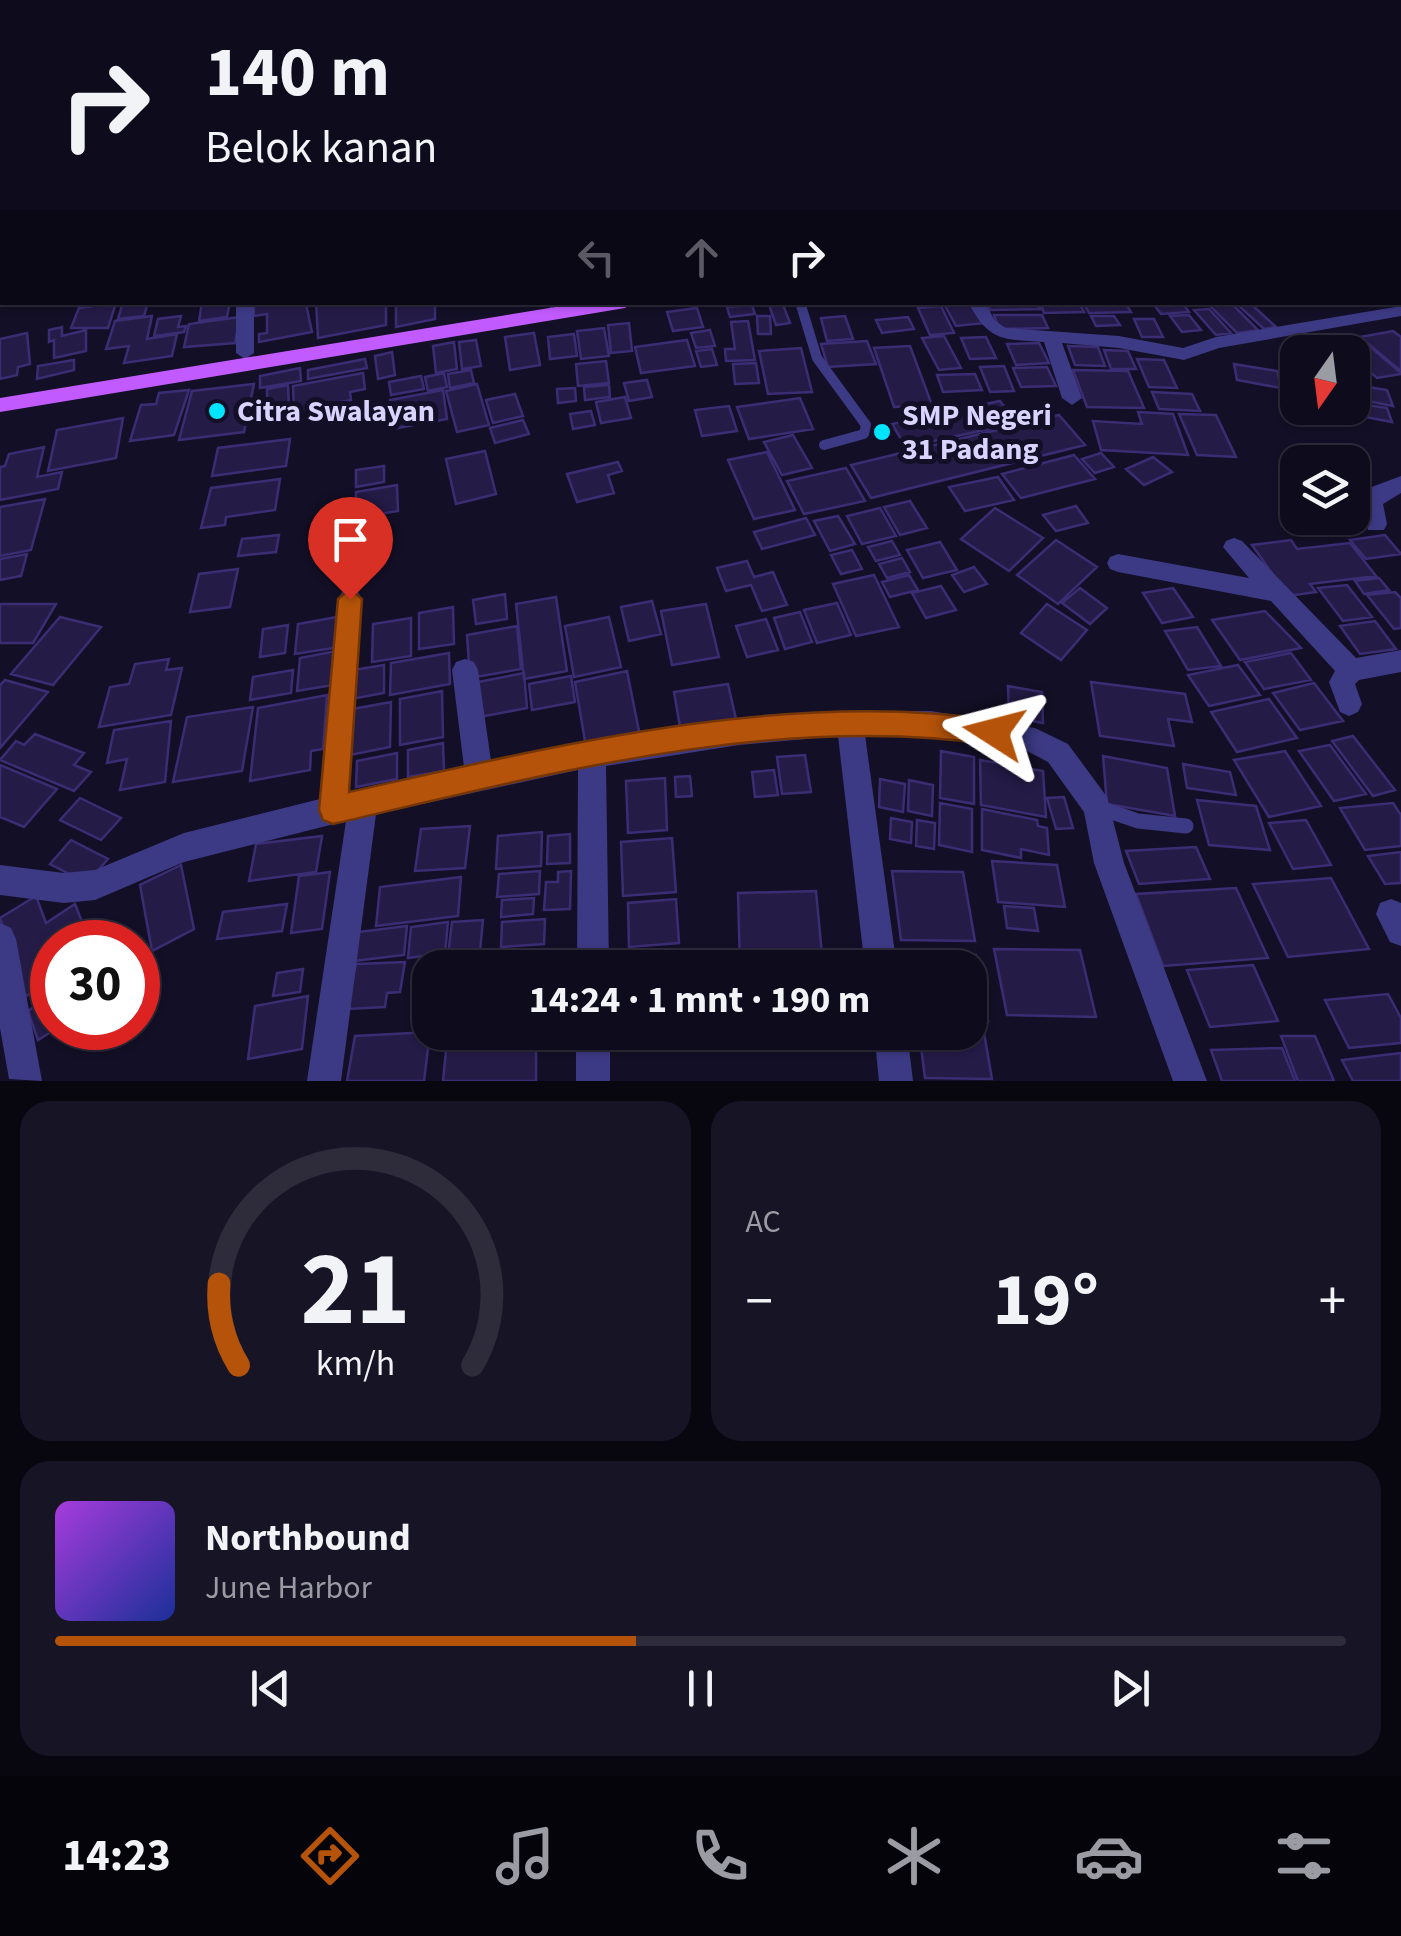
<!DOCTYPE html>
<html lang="id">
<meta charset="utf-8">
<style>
body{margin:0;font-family:"Source Sans 3",sans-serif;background:#171425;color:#f1f3f6;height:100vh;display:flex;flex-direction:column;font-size:38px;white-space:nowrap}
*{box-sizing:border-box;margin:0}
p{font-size:32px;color:#9b9ba3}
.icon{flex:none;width:55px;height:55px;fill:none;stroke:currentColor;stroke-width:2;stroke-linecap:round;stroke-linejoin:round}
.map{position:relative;height:1081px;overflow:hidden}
.side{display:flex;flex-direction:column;gap:20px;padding:20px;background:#08060f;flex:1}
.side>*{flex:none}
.hud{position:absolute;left:0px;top:0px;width:1402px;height:305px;box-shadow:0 2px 8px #0004,0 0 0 2px #2e2b3b;background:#0e0b1c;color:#f1f3f6;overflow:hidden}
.needle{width:65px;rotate:194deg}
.controls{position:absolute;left:1280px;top:335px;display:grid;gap:20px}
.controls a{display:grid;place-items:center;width:90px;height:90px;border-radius:20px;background:#0e0b1c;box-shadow:0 2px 8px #0004,0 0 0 2px #2e2b3b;font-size:50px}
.speed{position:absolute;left:30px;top:920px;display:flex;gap:20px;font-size:50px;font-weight:700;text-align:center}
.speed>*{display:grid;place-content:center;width:130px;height:130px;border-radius:50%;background:#0e0b1c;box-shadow:0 2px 8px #0004,0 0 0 2px #2e2b3b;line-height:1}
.speed .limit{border:15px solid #d22;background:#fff;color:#111}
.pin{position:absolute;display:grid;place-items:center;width:85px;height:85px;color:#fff;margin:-102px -42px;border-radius:50% 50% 50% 0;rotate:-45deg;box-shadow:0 0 10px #0007}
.pin .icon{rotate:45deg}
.me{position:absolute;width:110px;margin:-55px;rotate:279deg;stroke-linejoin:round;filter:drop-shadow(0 0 8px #0008)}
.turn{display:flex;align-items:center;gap:35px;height:210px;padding:0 40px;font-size:45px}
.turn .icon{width:130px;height:130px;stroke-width:2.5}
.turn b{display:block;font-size:70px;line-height:85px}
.lanes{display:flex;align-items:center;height:95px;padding:0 40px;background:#0003;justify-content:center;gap:50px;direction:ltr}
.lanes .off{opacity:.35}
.big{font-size:75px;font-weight:700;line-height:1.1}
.side .card{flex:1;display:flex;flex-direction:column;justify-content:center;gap:15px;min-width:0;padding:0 35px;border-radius:30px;background:#171425}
.side .dial{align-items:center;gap:0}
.dial svg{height:260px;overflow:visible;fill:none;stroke:#2e2b3b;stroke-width:7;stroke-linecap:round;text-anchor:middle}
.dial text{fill:#f1f3f6;stroke:none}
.song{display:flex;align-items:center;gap:30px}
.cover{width:120px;height:120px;border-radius:15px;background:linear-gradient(135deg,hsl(280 70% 55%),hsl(230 70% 35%))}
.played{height:10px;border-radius:5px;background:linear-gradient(90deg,#b45309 45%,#2e2b3b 45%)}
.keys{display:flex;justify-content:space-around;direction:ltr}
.heat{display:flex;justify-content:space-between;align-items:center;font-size:55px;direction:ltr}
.side .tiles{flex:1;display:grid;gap:20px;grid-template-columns:1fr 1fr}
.card:last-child{grid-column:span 2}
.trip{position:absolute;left:412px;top:950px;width:575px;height:100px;border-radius:30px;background:#0e0b1c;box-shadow:0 2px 8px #0004,0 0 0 2px #2e2b3b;font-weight:700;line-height:100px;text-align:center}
.menu{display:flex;height:160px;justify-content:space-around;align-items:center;background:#06040b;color:#9b9ba3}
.menu .icon{width:70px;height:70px}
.menu .current{color:#b45309}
.menu b{font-size:45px;color:#f1f3f6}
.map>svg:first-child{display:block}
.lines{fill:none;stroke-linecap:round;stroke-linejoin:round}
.river{fill:#0a1f44;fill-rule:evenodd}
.building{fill:#241b47;stroke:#3b2d73;stroke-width:2.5}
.lane-far1{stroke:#3d3a85;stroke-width:10}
.lane{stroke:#3d3a85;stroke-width:15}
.street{fill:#3d3a85;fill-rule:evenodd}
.primary{fill:#c25bff;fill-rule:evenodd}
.route{fill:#b45309;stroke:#753606;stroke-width:2.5}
.poi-dot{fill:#00e5ff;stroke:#130f26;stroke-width:4}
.labels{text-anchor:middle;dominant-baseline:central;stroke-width:10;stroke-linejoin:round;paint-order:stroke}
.poi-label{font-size:30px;font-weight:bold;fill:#d9d4ff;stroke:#130f26;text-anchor:start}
</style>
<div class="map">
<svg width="1401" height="1081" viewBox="0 0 1401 1081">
<rect width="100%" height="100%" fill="#130f26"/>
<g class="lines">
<path class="river" d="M234,0H350L348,2Z"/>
</g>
<path class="building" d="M123,302H148L144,316L118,319Z
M202,302H230L227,317L199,321Z
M254,302H310L306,304L312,332L259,342V334L267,333V314L254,316Z
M316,302H386V325L318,338Z
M396,302H435V319L396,327Z
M768,302H782L790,323L776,325Z
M943,302H973L985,323L956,326Z
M987,302H1037L1040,309L990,310Z
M1040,302H1079L1084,312L1044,313Z
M1083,302H1125L1131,312L1089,313Z
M1152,302H1182L1189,312L1161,314Z
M116,303L108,328H71L79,308Z
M1231,303L1258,330L1237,333L1210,306Z
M1251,304L1276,327L1264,329L1239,306Z
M752,305L755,314L730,317L727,307Z
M941,306L954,333L930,335L918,308Z
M697,308L703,327L673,331L667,312Z
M1209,309L1231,333L1216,335L1194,310Z
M994,315H1042L1048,328L999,329Z
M1189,315L1201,330L1182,332L1170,316Z
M152,316L147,339L177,334L172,356L124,363L129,346L106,349L115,321Z
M181,316L178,327L186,326L184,332L154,336L158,319Z
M757,316H770L771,334H758Z
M845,316L853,339L827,341L821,318Z
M1091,316H1114L1120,325L1096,326Z
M240,317L235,343L184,347L189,324Z
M908,317L914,329L882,333L876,320Z
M1134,319H1154L1163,337H1142Z
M748,321L755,360L726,361L725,349H735L731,322Z
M629,323L632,351L611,353L608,325Z
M62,327V336L86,330V351L54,358V340L49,342V330Z
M604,328L609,356L581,359L577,331Z
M710,330L715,346L696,348L691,333Z
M1393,331L1401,337V371L1360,337Z
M27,333L30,364L18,367L17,375L0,379V339Z
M534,333L540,365L510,370L505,337Z
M574,334L577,356L550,359L548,337Z
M944,336L961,368L939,370L922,338Z
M986,337L996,358L970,359L961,338Z
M1360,338L1401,373V374L1377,378L1370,372L1352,375V352H1320L1314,346Z
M476,340L481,366L462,369L459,342Z
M687,340L695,366L641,373L635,347Z
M867,341L876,364L828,367L821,344Z
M454,342L457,369L436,373L433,346Z
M1039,343L1049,363L1016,365L1007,344Z
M910,346L932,405L894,407L874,348Z
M1068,346L1098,347L1105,366L1075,365Z
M801,348L812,392L768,394L759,351Z
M712,349L717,365L701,367L696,351Z
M1104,350L1128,351L1136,369H1111Z
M392,352L395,375L378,379L375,356Z
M365,359L367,368L308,379V370Z
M1137,359L1164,360L1177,388L1149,387Z
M74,360V370L37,379L38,366Z
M606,361L609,383L578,386L576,364Z
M756,363L759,383L735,384L733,364Z
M1234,364L1277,371L1281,388L1237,380Z
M1004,366L1014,391L990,392L980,367Z
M1047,367L1056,386L1021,387L1013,368Z
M300,368L301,381L260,388V376Z
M471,370L474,383L450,388L448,374Z
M1073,370L1128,371L1144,408L1087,407Z
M363,373L365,389L350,392L351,400L294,411L293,386Z
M444,373L447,387L428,391L425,377Z
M975,374L982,390L943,392L937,375Z
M421,376L424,389L391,395L389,382Z
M647,380L652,397L629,401L624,383Z
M254,384L244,432L179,440L192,391Z
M477,384L489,425L457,432L446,391Z
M288,385L289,410L267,414V389Z
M609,385L610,397L585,400L584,387Z
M1362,386L1387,390L1393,406L1367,401Z
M575,388L576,401L558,403L557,389Z
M189,390L174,435L130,441L141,405L156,404L159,393Z
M443,390L447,419L392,429L390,400Z
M1152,392L1192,394L1200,411L1159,409Z
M515,394L523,416L493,423L486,400Z
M625,397L631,418L601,423L596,402Z
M800,398L813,429L749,439L737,407Z
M1000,401L1017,423L906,447L892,424Z
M1355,403L1387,408L1392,422L1360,416Z
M729,406L737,431L702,436L695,410Z
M591,411L595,425L573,429L570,414Z
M1138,412L1173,414L1188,455L1101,450L1093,421L1142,424Z
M1179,414L1216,415L1236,457L1197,455Z
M1059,415L1085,445L871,498L851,465Z
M123,418L116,458L48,471L57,430Z
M523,420L529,434L495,443L490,428Z
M793,435L812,468L782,475L764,442Z
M290,439L286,466L212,476L218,448Z
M44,447L37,477L62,472L58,489L0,500V467L5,466L9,454Z
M485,451L496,494L456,504L446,459Z
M767,452L795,510L754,519L728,460Z
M1101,453L1114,467L1095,473L1082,459Z
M1074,455L1095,479L1021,498L1002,474Z
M1153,457L1172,472L1144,485L1126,469Z
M618,462L622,471L608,475L614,493L577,502L567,474Z
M384,466V482L356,487V470Z
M846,468L865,501L804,514L787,481Z
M998,477L1014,500L965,511L949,487Z
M280,479L275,510L226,517L225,525L201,528L211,488Z
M397,485L398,511L355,518L356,492Z
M45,499L31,550L0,556V507Z
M910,501L927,528L900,535L884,507Z
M1076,506L1088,523L1056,531L1043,515Z
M880,508L896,536L862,544L847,516Z
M995,508L1043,538L1009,571L961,539Z
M838,516L855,544L830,551L814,521Z
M806,518L815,535L762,549L754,532Z
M279,535L276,552L238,556L242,539Z
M1385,535L1401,554L1366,559L1350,540Z
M1056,540L1097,567L1058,604L1017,575Z
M1291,540L1297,549L1350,543L1376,576L1310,584L1316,592L1288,596L1252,545Z
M892,541L900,555L876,561L868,547Z
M940,542L957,570L923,578L907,550Z
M852,550L862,569L841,574L831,555Z
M27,554L21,576L0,580V559Z
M902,558L910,572L887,578L879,564Z
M747,561L754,577L773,572L787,605L762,611L751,585L726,591L717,568Z
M974,567L987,584L964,592L952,575Z
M238,569L230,607L190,612L199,574Z
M874,575L899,627L856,636L833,584Z
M909,575L918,590L890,597L882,582Z
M1379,578L1389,590L1364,594L1355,581Z
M1347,585L1372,617L1343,621L1318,588Z
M941,586L956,610L926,618L912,593Z
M1080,588L1107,608L1090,624L1062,603Z
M1173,588L1193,617L1162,623L1143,593Z
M1395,592L1401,598V628L1394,629L1367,595Z
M505,594L507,619L476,624L473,600Z
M556,597L567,671L524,679L516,604Z
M652,601L661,634L629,641L621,607Z
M837,603L851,635L817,643L804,610Z
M0,604H56L33,643H0Z
M706,604L719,657L672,665L661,611Z
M1047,604L1087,630L1061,660L1021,633Z
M453,607L454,644L419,649V613Z
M1265,611L1301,648L1240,660L1212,620Z
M800,612L812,642L785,649L774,618Z
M342,616L340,647L295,654L298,624Z
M60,617L101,627L53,685L11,674Z
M609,617L621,667L574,677L565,626Z
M411,618V656L372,662L373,624Z
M766,619L778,650L747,657L736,626Z
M1375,621L1396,649L1360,654L1340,626Z
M288,625L285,653L260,657L263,629Z
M517,626L521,669L470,678L467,635Z
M1197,627L1221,666L1188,670L1165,631Z
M336,651L333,685L297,691L300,658Z
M449,653L450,684L390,695L391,663Z
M1291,653L1311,680L1264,689L1245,662Z
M169,659L166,670L182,668L171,715L99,727L110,687L129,684L135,664Z
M384,665V693L351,699L353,670Z
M1238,665L1260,695L1209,706L1188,675Z
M293,670L291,693L250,700L253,677Z
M627,671L640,736L586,747L575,682Z
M524,673L527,708L480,717L478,682Z
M571,676L575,702L532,710L529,684Z
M5,680L48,692L0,748V685Z
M1091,682L1185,694L1192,722L1168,719L1174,746L1100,736Z
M1314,683L1343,721L1300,730L1273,693Z
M728,684L736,719L680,727L674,692Z
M1008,686L1042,692L1043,723L1009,717Z
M442,691L443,737L400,745V699Z
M327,695L323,749L311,751L310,770L250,781L258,708Z
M1269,699L1297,738L1237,752L1211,712Z
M391,702L390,747L350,755L352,709Z
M253,707L242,771L173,782L187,717Z
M171,721L165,782L120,790L127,759L107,763L114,730Z
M35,734L84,753L74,765L91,772L74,791L0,760L16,741L24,745Z
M1353,736L1395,790L1373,796L1332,741Z
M443,743L444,771L408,777V750Z
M1330,745L1366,794L1334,801L1299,751Z
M941,751L974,757V804L940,798Z
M1285,751L1321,806L1269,817L1234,760Z
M397,753V779L356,787L357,761Z
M805,755L811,792L782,794L777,757Z
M1103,756L1167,768L1175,816L1107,804Z
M980,760L1043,771L1046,817L981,805Z
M1183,764L1230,772L1236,795L1187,788Z
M0,765L57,789L24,827L0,817Z
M774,770L778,795L755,797L752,772Z
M690,776L692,796L676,797L675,777Z
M665,778L667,830L628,833L626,781Z
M880,779L905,784L903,812L879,807Z
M909,780L933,785L932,816L908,811Z
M1064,797L1073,828L1056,829L1047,798Z
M80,798L121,818L101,840L60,820Z
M1197,800L1256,806L1270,850L1209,845Z
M940,803L972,809V852L939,845Z
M1393,803L1401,815V846L1365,850L1340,808Z
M982,809L1037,820L1038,826L1047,828L1049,855L1021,849V858L982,850Z
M891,818L912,822L911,843L890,839Z
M917,820L935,823L934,849L916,846Z
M1306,820L1331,865L1293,869L1269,823Z
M470,826L465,868L415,871L421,829Z
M542,832L541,866L496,869L498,836Z
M570,834V863L547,864L548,836Z
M322,836L316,872L249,881L256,844Z
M672,838L676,892L623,896L621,842Z
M71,840L108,859L87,883L50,864Z
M1196,847L1210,879L1139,884L1126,851Z
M1401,852V883L1385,884L1368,856Z
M992,861L1057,865L1065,907L998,902Z
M181,865L194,929L152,951L140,885Z
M540,871L539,894L497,897L499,874Z
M571,871L570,909L544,910L546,882H558V872Z
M892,871L963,872L975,941L901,940Z
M330,872L322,929L291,933L299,876Z
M461,877L458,916L376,926L380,887Z
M1331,878L1369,949L1288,957L1253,884Z
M1236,888L1268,958L1163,966L1136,894Z
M816,891L823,965L740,966L738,893Z
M36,896L46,923L75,904L90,942H52V978L25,997L0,918Z
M534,898L533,914L501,917L502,900Z
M676,899L679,943L629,947L628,903Z
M287,904L282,931L217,939L223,912Z
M1004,906L1034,908L1038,931L1007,928Z
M545,919L544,944L501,947L502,922Z
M483,920L479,962L447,964L452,922Z
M448,922L445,953L408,958L411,927Z
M407,926L404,955L354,961L358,932Z
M994,949L1080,950L1096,1017L1007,1015Z
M908,955H976L988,1021L970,1020V968H910Z
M405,962L400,992L387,993L385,1007L347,1009L356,964Z
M1253,965L1278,1021L1210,1027L1187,970Z
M303,969L300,992L273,996L277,973Z
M52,994V1028H57L38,1040L28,1011Z
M1388,994L1401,1018V1043L1349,1048L1325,1000Z
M308,996L302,1049L248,1059L255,1006Z
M970,1027H983L992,1079L925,1078L919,1032H970Z
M430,1032L424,1081H347L355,1036Z
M536,1032V1081H443L447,1041Z
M1281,1036H1315L1334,1081H1298Z
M1282,1048L1295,1081H1222L1211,1050Z
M1401,1053V1081H1353L1342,1060Z"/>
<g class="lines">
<path class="lane-far1" d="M800,302L817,358L866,425L864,434L824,445"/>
<path class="lane" d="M1097,807L1138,821L1186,826"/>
<path class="street" d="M555,0H568L569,2H556Z
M836,0H848L849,2H837Z
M2,97V106L0,107V98Z
M1400,194L1401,195V205L1400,204Z
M236,302H254V353L245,359L236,353Z
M542,302H560V303L551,308Z
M968,302H985L995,321L1006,328L1119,336L1183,348L1216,337L1401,306V316L1219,348L1184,360L1119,348L1062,343L1082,398L1072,405L1062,398L1044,342C1002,339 989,342 968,302Z
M1401,476V493L1383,504L1387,524L1384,530H1368L1361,504L1369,488Z
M1234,538L1242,541L1356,658L1401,650V672L1359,680L1355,684L1362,704L1358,712L1349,716L1340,712L1329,682L1335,671L1271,601L1118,572L1110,569L1107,563L1110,557L1118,554L1249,578L1223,547L1226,541Z
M350,589L358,592L362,599L348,793L464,767L452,670L456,662L465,659L474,662L478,670L491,761L592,741L739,721L850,711H931L1035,728L1068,744L1107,797L1124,863L1207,1081H1173L1094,863L1084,812L1048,762L1023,749L931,735H865L897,968H865L838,736L739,745L606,766L609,968H577L578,770L376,814L341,1081H307L346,821L184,862L95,900L64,903L0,895V865L64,873L95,870L184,833L320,799L338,599L342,592Z
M1391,899L1401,903V946L1390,942L1376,914L1380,903Z
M0,923L11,928L16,939L42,1081L9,1079L0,1028Z
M576,1032H610V1081H576Z
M874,1032H907L913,1081H879Z"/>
<path class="primary" d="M1400,180H1401V190H1400Z
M586,302H634L625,308L0,412V398Z"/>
</g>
<path class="route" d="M350,589L362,599L349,792C555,746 783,689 994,720L1004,724L1008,732L1004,741L994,745C778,712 543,775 333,824L323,820L319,810L338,599Z"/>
<g class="poi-dot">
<circle cx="217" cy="411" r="10"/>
<circle cx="882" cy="432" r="10"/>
</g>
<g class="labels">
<g class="poi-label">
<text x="237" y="411">Citra Swalayan</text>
<text x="902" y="415">SMP Negeri<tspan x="902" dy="34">31 Padang</tspan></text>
</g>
</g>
</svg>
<div class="controls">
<a><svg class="needle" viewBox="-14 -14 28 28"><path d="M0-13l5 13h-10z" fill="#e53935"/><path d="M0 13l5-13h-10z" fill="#9b9ba3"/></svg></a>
<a><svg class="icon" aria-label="layers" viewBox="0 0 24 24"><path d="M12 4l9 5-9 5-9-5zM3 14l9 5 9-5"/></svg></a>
</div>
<div class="speed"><div class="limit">30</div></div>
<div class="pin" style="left:350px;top:599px;background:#d93025"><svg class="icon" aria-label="arrive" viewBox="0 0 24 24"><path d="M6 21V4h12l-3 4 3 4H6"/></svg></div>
<svg class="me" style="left:994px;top:732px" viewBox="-20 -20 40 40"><path d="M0-17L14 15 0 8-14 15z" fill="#b45309" stroke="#fff" stroke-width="4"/></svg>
<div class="trip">14:24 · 1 mnt · 190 m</div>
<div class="hud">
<div class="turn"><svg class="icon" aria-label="right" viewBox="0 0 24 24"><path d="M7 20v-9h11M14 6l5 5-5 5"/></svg><div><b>140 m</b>Belok kanan</div></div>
<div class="lanes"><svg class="icon off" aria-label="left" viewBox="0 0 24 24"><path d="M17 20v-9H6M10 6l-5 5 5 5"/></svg><svg class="icon off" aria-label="ahead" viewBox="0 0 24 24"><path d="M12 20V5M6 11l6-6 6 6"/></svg><svg class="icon" aria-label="right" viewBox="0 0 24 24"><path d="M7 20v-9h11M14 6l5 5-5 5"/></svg></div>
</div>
</div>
<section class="side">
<div class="tiles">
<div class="card dial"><svg viewBox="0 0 100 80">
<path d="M14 69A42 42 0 1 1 86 69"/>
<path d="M14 69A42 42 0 0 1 8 44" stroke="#b45309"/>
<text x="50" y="56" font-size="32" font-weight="700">21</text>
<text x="50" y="72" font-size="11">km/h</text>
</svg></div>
<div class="card"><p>AC</p>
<div class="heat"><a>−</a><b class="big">19°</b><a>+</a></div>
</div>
<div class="card">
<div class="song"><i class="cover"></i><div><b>Northbound</b><p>June Harbor</p></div></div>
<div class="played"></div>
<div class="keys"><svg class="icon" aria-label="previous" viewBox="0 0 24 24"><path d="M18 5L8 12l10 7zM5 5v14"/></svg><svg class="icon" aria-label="pause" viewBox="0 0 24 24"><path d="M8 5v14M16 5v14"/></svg><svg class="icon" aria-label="next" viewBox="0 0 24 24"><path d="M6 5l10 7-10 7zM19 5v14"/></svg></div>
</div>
</div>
</section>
<nav class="menu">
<b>14:23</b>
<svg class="icon current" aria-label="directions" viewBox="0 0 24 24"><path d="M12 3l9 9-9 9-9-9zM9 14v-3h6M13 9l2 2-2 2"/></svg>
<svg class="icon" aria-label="music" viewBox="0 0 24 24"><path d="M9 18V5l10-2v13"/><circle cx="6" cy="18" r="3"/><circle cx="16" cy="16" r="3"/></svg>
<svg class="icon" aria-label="phone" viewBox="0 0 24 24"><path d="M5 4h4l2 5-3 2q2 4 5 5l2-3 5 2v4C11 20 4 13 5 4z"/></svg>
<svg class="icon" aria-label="climate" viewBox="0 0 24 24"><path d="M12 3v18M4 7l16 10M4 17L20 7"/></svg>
<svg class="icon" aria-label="car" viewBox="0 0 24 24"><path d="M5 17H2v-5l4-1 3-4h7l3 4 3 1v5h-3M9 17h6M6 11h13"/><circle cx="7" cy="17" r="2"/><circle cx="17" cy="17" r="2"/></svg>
<svg class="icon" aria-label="filters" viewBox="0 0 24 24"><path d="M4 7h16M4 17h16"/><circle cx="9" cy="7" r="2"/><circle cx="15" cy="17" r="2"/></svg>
</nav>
